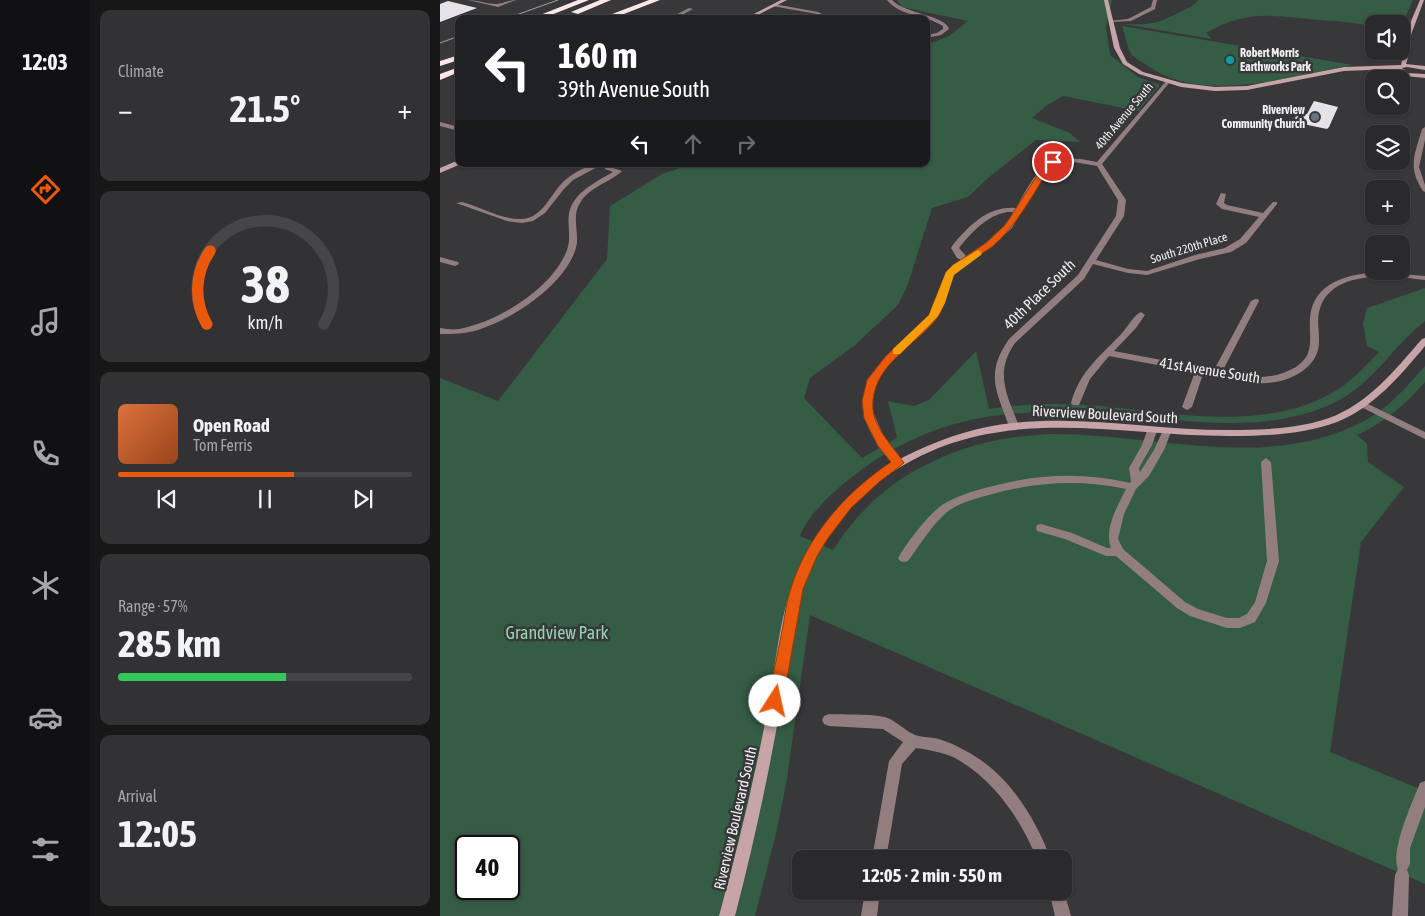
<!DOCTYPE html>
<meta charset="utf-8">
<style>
body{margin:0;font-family:"Asap Condensed",sans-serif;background:#323134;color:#f1f3f6;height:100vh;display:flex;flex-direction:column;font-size:19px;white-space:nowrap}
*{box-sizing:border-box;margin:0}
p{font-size:16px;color:#a5a6a9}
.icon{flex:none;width:28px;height:28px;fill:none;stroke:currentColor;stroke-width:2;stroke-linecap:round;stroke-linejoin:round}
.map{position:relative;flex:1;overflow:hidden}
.details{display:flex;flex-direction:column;gap:10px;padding:10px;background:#171718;width:350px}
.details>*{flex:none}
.guide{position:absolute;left:15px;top:15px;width:475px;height:152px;border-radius:10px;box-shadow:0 1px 4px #0004,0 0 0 1px #464548;background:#202124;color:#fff;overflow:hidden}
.buttons{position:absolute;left:925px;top:15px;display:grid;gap:10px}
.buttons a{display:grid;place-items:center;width:45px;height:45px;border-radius:10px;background:#2a292c;box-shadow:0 1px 4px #0004,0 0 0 1px #464548;font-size:25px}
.speed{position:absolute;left:15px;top:835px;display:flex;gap:10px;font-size:25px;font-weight:700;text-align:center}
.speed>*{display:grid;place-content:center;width:65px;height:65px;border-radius:50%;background:#2a292c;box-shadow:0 1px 4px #0004,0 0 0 1px #464548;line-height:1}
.speed .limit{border:2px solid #111;border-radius:8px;background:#fff;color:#111}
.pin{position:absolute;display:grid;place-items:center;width:42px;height:42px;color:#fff;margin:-21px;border:2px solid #fff;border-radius:50%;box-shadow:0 1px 5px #0007}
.me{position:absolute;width:55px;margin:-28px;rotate:10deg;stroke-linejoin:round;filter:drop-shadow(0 0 4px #0008)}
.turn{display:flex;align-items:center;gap:18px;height:105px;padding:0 20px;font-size:22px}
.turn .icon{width:65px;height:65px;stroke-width:2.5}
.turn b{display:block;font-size:35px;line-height:42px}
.lanes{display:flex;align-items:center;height:48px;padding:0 20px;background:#0003;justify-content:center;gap:25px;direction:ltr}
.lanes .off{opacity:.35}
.big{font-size:38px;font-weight:700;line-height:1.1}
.details .card{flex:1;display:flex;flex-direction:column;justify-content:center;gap:8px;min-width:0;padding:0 18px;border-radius:10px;background:#323134}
.details .dial{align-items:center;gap:0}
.dial svg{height:130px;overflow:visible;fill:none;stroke:#464548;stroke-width:7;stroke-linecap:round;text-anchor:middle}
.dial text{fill:#f1f3f6;stroke:none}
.song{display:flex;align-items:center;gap:15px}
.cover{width:60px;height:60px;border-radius:8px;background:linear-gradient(135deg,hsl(20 70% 55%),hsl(20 70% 35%))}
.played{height:5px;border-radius:2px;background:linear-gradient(90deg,#ea580c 60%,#464548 60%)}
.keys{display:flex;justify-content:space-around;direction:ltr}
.heat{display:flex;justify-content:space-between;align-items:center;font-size:28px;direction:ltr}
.charge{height:8px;border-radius:4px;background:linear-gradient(90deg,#34c759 57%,#464548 0)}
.trip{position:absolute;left:352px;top:850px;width:280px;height:50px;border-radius:10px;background:#2a292c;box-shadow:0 1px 4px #0004,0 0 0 1px #464548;font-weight:700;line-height:50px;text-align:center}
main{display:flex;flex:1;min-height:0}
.tab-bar{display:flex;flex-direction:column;width:90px;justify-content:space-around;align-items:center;background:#111012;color:#a5a6a9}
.tab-bar .icon{width:35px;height:35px}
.tab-bar .current{color:#ea580c}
.tab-bar b{font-size:22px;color:#f1f3f6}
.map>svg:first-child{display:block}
.green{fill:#355c45;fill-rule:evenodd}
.building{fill:#e5e3e7}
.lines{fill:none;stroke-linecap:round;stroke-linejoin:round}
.street{fill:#937e7f;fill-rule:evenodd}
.secondary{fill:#c6a4a7;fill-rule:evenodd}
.highway{fill:#fce7e8;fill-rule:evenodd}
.tram{stroke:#a3a2a4;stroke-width:1}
.route{fill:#ea580c;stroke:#983908}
.slow{fill:#f59e0b}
.culture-dot{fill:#0f9aa8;stroke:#38373a;stroke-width:2}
.worship-dot{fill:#6b7280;stroke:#38373a;stroke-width:2}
.labels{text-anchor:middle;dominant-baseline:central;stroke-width:5;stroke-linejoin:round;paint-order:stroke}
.far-poi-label{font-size:12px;font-weight:bold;fill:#f0eff1;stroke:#38373a;text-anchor:start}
.far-street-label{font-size:12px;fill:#f0eff1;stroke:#38373a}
.street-label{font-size:15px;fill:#f0eff1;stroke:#38373a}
.near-park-label{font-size:18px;fill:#92d5ac;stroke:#38373a}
</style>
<main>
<nav class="tab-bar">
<b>12:03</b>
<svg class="icon current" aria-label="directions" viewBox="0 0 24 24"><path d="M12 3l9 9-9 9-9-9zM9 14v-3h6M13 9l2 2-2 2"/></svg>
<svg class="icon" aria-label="music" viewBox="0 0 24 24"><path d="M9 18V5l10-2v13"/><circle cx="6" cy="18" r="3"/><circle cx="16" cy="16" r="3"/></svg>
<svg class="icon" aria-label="phone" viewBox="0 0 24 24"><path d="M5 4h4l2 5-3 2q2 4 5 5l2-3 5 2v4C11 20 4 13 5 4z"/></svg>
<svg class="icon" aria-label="climate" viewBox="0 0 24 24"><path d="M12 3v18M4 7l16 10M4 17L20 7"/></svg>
<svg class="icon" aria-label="car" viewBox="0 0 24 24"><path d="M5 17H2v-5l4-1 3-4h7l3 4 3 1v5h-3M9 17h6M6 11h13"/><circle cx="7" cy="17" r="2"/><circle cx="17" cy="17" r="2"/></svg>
<svg class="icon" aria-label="filters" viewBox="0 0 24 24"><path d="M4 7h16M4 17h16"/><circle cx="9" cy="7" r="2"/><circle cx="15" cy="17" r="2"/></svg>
</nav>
<section class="details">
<div class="card"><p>Climate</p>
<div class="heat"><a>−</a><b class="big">21.5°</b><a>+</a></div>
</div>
<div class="card dial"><svg viewBox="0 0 100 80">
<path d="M14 69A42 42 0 1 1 86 69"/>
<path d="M14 69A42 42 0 0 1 16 24" stroke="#ea580c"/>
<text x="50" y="56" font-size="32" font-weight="700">38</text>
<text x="50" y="72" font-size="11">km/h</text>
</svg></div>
<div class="card">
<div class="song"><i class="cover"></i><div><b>Open Road</b><p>Tom Ferris</p></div></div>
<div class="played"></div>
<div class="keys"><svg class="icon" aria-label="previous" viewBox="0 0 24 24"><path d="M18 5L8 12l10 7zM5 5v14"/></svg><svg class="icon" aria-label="pause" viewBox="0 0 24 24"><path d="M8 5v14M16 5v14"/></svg><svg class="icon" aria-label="next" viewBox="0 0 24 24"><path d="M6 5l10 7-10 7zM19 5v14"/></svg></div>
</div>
<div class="card"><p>Range · 57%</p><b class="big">285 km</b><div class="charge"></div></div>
<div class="card"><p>Arrival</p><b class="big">12:05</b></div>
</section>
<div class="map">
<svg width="985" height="916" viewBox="0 0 985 916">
<rect width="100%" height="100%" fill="#38373a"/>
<path class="green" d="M457,0H672L666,27L670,55L698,77L720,85L698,111L623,96L606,106L592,118L630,133L640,142L596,140L548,178L528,197L492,208L468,284L458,305L414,346L370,378L364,398L422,458L457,438L448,401L474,406L489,400L536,351L549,409C582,404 614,403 648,405C728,411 824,435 897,390C913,380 926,365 939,352L927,346L923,323L927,308L985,288V321C959,341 941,370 915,390C899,402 880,410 860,415C815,427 768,423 722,419C612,409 519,400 424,468C403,483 369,511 360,536L393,550C418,511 451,480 494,461C531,443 573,435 615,434C717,434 827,472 924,421C949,408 966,387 985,366V382C965,405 945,422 917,435L927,444L928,462L964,487L921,542L890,752L985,791V884L370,615L346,785L336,834L315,916H0V378L58,401L167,259L170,206L222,174L252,164H486V45L509,36L528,21L462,7ZM26,846H69V889H26Z
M758,0H973L961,27V24H934V28C916,21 898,22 880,20C834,16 809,9 766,33L772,39L684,24C712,25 717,24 742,11C748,8 754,6 758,0Z
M682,26L913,65C852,75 763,106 708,66C703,63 696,59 692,55C687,48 685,34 682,26Z"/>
<path class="building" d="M8,1L37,8L0,22V4Z
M874,101L898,107L889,127L887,129L853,122L858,112L867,114Z"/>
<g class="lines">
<path class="street" d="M28,0C38,0 47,4 56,4C63,4 69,0 76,0L58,7Z
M447,0H452C465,14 505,15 509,29L501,35L486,38V35L497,33L503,29V26C484,14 461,17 447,0Z
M713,0H717L715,9L691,21L671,22L669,21L688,19L711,7Z
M334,4L378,12L386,16L385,19H380L381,17L377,14L332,6Z
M249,8L253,9L234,19H228Z
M727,80L730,82L729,83L662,164L686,200L684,216L656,260L688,269L707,271L755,255L785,248L800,239L819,217L782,209L776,204L781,193L786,194L784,203L787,205L823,213L833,202H837V204L806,243L791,252L760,259L707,275L688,273L653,264L644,279L575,343C554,373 567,395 579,426L574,429L569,426C556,390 545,374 569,339L638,275L676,216L678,200L657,166L628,161L619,163L609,169L596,185L572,228L559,240L518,270L511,279L504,304L497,318L442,371L433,393V412L444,437L463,463L462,466H454C418,423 408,391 453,350C465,338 480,329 490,316C505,296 495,279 521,260L517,258L511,248L512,246C529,226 547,206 576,208C600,166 605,151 657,162ZM567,212H573C561,234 546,243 526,256L519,248C532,232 546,216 567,212Z
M0,122L19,127V131L0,126Z
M985,127V140L979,167L985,185V192L983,191C967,167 975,154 982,129Z
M154,164H163L133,180L124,189L105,213L93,221L82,223L67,221L16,203L22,202C41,207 62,220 82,219C103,218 111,193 124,181C133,173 143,168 154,164Z
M167,166L182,171C169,183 149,187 140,203C131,217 140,233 136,248C125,285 73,319 38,330C25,334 13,334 0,334V328C6,329 13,330 19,329C58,322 113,288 127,250C133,234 123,217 134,201C143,188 159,180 173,172L165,169V167Z
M965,240H968V244L961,246V244H955Z
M931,250H934V268L930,266L928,257Z
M0,257L18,262L19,264L15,266L0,262Z
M939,272L985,276V280C952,276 889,268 879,312C876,325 882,340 877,353C870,372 846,382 827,383C805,385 785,377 763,374L752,407L747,410L742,407L755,372L669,356L650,379L639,405H633L631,403C640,370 661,356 683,332C688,326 694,315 701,312L705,315L696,328L674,351L774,370L811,301L815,299H818L819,301L782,372C808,378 832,381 856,367C861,363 866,359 868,353C872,342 869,329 870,318C873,282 908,274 939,272Z
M922,401L985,432V439L919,406L917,404Z
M712,428L717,431L712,445L699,468L700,472L714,450L723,430L726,429L731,432L724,450L709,476L696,489L684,514L678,539L683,549L745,602L758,609L787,618H799L807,614L815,602L827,561L821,462L826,458L831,462L839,561L826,603L815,622L800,628H787L750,616L737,608L676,556H666L625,539L597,531L596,528L597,525L601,524L632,533L667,548H671C664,529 677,507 686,489C639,479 595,482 549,495C534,499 518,503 506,513C491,526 480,545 468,561L464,562L460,561L458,558C468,541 487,516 502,505C516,496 533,491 549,487C597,474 642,472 690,483L691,481L689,468L702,445L707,431Z
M389,714C403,715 439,713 450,719C458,723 466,731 475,735C481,737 488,737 494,738C503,740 514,744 522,749C567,771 593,814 611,859H597C580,818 553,778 513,757C501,752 489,750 476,748L462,764L446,859H432L449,761L463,742L443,729L389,726L384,724L382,720L384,716Z
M985,781V807L970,848V864L967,870L969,875L968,916H952L955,875L958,869C950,851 972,803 980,783Z
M425,891H440L437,916H421Z
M609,891H624L631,916H615Z"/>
<path class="secondary" d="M341,0H347L310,19H304Z
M664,0H668L680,48L687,62L703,72L742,83L775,87L807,86L904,67L961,65L964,51L963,40L980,0H984L969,40L970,51L966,64L985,66V70L967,67L962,68L968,73L985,74V78L965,76L956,69L904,71L807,90L775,91L741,87L699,74L683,64L674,48Z
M19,160V164H21L0,173V168Z
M985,338V346C960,376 934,407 897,422C865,434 827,436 793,436C674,437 559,401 451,473C418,496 389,527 372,564C351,609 349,660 340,709C328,778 313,847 295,916H279C298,847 315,777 328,707C337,658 340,606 362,561C386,513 426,473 476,451C506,437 540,426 573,423C645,415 716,430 788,430C821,430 857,429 889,418C928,404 955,370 982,339Z"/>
<path class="highway" d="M138,0H149L101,19H90Z
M160,0H171L138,14L131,12Z
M209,0H220L171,19H159Z
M19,55V60L0,66V61Z
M19,67V72L0,80V74Z"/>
<path class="tram" d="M65,19L118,0
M0,43L19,36"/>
</g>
<path class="route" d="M610,161L617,162L609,169C592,196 577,225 553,246C541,255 526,261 516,272C506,284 507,305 497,318C476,345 437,362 433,400C430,426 452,444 464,463L439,482L411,508L388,538L377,556L363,589L343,701L340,706L335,707L330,706L328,701C333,676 338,651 343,626C345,614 347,600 351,588C368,535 405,493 451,462L438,446L424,418L422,401L427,380L446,356L489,315L506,272L513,265L546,243L566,224L603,166Z"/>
<path class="slow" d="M538,250L542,253L541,255L514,275L505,303L498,316L460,354H453V349L489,315L506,272L513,265Z"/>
<circle class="culture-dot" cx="790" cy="60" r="5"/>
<circle class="worship-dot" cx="875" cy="117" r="5"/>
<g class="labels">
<g class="far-poi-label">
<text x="800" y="53">Robert Morris<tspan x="800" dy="14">Earthworks Park</tspan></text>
<text x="865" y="110" text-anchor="end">Riverview<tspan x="865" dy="14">Community Church</tspan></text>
</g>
<g class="far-street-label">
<text transform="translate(684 116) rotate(-50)">40th Avenue South</text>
<text transform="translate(749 248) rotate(-17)">South 220th Place</text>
</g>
<g class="street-label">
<text transform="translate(599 294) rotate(-44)">40th Place South</text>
<text transform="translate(770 370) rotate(9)">41st Avenue South</text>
<text transform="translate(665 414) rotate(3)">Riverview Boulevard South</text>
<text transform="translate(295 818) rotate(-77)">Riverview Boulevard South</text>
</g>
<g class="near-park-label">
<text x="117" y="632">Grandview Park</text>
</g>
</g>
</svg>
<div class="buttons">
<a><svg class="icon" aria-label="sound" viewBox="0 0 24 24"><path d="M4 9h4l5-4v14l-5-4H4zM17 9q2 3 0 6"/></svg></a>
<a><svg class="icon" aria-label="search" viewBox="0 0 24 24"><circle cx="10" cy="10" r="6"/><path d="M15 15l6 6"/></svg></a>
<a><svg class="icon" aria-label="layers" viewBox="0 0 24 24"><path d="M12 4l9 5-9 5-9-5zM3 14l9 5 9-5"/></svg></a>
<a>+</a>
<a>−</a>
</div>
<div class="speed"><div class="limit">40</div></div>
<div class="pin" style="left:613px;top:162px;background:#d93025"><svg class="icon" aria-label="arrive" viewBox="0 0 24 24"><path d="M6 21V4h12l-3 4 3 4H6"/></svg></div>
<svg class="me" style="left:335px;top:701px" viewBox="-20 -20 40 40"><circle r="19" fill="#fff"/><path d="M0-13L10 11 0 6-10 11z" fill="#ea580c"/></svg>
<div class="trip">12:05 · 2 min · 550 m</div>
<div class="guide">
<div class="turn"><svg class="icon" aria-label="left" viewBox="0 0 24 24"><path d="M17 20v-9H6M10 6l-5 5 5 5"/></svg><div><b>160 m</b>39th Avenue South</div></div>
<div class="lanes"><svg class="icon" aria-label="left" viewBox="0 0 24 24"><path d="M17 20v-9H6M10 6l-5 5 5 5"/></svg><svg class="icon off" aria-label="ahead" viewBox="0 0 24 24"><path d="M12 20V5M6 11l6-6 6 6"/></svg><svg class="icon off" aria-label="right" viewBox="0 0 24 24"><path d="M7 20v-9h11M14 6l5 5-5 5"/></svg></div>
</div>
</div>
</main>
